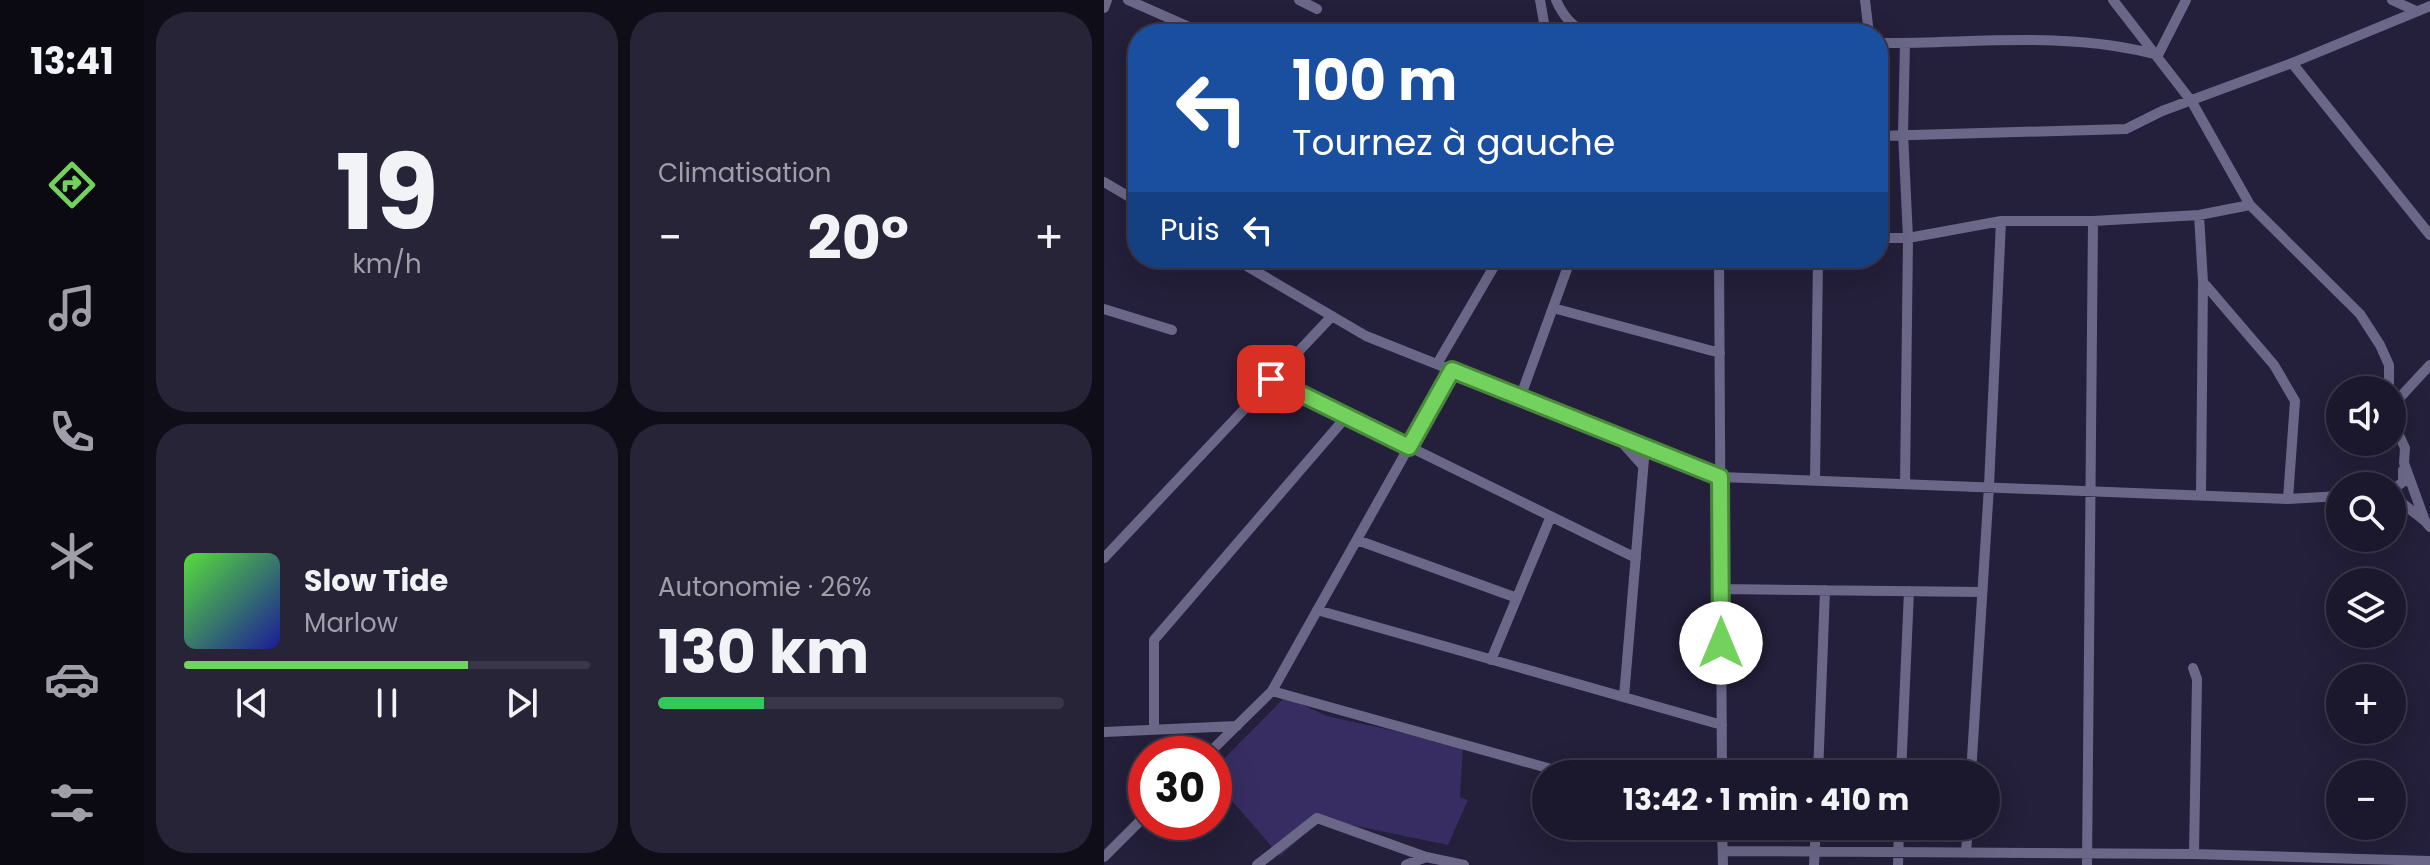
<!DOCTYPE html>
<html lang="fr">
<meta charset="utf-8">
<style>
body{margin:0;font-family:Poppins,sans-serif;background:#282438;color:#f1f3f6;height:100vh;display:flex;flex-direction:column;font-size:30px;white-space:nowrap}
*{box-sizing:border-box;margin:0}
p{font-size:26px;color:#a09fa9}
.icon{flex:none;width:44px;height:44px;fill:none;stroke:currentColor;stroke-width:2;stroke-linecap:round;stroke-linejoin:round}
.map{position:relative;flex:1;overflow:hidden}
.panel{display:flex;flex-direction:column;gap:12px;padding:12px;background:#0f0d18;width:960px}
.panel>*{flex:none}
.guide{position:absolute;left:24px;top:24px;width:760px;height:244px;border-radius:32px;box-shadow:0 8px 32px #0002,0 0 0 2px #393648;background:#1a4fa0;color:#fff;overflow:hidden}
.buttons{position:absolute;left:1222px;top:376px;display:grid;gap:16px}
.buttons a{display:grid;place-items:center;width:80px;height:80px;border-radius:50%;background:#1b172c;box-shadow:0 8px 32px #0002,0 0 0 2px #393648;font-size:40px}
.speed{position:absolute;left:24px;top:736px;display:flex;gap:16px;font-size:40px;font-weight:700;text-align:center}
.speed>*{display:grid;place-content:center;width:104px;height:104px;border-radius:50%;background:#1b172c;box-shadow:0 8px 32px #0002,0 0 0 2px #393648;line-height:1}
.speed .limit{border:12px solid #d22;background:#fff;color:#111}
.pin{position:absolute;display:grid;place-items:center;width:68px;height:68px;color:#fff;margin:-34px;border-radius:16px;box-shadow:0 4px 12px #0006}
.me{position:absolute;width:88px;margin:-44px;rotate:0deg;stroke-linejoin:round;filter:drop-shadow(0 0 6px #0008)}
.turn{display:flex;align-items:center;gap:28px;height:168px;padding:0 32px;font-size:36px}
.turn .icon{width:104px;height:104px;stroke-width:2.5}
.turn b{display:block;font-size:56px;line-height:68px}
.then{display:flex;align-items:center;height:76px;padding:0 32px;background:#0003;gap:16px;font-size:30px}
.big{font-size:60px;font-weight:700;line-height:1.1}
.panel .card{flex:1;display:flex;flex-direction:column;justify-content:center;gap:12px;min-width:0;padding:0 28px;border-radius:32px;background:#282438}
.panel .dial{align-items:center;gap:0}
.dial b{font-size:104px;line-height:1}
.song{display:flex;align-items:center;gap:24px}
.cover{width:96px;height:96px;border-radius:12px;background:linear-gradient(135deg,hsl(110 70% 55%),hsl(240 70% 35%))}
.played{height:8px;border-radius:4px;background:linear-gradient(90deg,#72d25d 70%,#393648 70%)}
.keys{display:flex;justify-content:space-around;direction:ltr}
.heat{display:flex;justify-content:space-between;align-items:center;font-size:44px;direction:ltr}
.charge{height:12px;border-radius:6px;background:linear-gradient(90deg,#34c759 26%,#393648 0)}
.panel .tiles{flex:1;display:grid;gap:12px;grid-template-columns:repeat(2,1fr)}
.trip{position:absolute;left:428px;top:760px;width:468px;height:80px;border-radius:40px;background:#1b172c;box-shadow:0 8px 32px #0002,0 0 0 2px #393648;font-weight:700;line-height:80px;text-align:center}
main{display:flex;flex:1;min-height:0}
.dock{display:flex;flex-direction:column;width:144px;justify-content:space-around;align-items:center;background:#0b0912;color:#a09fa9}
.dock .icon{width:56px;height:56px}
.dock .on{color:#72d25d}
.dock b{font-size:36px;color:#f1f3f6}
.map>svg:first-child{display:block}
.green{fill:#382d62}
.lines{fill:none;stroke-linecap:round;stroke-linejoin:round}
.minor{stroke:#6b6788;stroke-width:10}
.route-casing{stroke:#4a883c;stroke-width:20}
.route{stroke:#72d25d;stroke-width:14}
</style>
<main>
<nav class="dock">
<b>13:41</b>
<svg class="icon on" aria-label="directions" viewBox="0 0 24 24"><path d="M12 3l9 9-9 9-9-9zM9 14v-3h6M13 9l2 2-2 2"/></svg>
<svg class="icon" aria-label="music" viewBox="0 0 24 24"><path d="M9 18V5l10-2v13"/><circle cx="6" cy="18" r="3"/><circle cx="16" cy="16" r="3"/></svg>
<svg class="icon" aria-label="phone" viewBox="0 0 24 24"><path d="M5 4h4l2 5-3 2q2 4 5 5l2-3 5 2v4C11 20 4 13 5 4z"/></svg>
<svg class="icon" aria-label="climate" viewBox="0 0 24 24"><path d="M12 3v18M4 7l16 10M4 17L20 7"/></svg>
<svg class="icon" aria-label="car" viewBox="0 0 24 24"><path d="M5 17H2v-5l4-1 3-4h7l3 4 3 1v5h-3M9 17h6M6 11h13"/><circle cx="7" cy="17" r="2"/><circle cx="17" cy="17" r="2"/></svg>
<svg class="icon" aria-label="filters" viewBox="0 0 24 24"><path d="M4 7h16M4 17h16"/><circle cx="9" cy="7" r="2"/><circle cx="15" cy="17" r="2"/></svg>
</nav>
<section class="panel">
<div class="tiles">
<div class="card dial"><b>19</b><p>km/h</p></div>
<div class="card"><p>Climatisation</p>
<div class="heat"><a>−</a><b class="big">20°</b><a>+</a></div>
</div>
<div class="card">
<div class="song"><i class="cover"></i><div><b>Slow Tide</b><p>Marlow</p></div></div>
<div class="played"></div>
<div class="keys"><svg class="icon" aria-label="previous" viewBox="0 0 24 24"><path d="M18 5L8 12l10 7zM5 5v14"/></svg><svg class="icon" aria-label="pause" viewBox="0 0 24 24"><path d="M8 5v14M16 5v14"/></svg><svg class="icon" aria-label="next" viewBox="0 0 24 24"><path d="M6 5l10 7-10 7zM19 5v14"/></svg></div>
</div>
<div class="card"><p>Autonomie · 26%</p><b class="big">130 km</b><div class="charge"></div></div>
</div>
</section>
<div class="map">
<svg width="1326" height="865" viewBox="0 0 1326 865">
<rect width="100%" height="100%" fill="#241f3a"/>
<path class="green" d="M181,697L223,716L359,746L356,797L364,800L344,845L218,819L176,856L110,780V769Z"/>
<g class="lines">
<path class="minor" d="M24,0L101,34
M195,0L213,9
M436,0L442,34
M452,0C459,16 468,27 485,34
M761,0L765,34
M1009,0L1088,102L1146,205L1256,314L1276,345L1285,365V390
M1288,0L1312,11
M0,8L3,0
M774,43C868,44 963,30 1054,55L1082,0
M1188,63L1326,235
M774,136L1022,129L1058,111L1188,63L1326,6
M0,182L34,202
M1095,215L1099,282L1097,494
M774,238H804L897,221H989L1095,215L1146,205
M129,258L262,336L616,477L1184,499L1236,496
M615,258L618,774
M1099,282L1170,365L1191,401L1184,499
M449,308L616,353
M0,309L68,330
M333,364L395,258
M167,379L532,558
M416,398L467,258
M1288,406L1326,365
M1288,420L1301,448L1300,463L1321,521L1326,527
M514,438L539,466
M711,480L714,258
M801,483L804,238L799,133L801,43
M1288,490L1299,482V470
M1288,495L1321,521
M253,540L413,598
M0,558L228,316
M617,589L878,592
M213,610L618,725
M387,660L447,516
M1089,668L1093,679L1090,854
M168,691L465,774
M520,697L541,447
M50,730V640L242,417
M0,732L133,726
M104,754L168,691L348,370
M714,774L721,590
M797,774L805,591
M867,774L885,486L897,221
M618,826L619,865
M619,851L1090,854L1326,861
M862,852L864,826
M0,857L42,815
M153,865L213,818L322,857L360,865
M302,865L322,857
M710,865L712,826
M794,865L795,826
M983,865L989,221"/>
</g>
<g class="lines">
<defs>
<path id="route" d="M167,379L305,447L348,370L616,477L617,643"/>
</defs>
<use href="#route" class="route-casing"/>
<use href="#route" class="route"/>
</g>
</svg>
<div class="buttons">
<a><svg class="icon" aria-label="sound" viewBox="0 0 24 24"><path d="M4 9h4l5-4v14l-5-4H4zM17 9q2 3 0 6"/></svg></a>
<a><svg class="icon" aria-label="search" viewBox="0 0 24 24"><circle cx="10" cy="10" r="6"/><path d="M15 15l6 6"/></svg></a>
<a><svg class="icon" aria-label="layers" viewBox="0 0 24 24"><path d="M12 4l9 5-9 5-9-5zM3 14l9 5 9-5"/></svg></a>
<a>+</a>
<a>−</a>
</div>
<div class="speed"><div class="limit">30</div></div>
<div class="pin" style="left:167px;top:379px;background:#d93025"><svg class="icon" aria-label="arrive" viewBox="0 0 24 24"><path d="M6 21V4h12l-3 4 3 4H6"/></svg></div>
<svg class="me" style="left:617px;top:643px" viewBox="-20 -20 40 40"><circle r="19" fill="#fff"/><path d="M0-13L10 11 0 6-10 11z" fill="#72d25d"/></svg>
<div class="trip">13:42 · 1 min · 410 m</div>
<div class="guide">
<div class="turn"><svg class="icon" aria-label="left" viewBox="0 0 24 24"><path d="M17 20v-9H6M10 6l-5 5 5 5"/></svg><div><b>100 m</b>Tournez à gauche</div></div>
<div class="then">Puis<svg class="icon" aria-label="left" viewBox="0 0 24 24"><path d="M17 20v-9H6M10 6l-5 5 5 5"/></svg></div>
</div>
</div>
</main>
